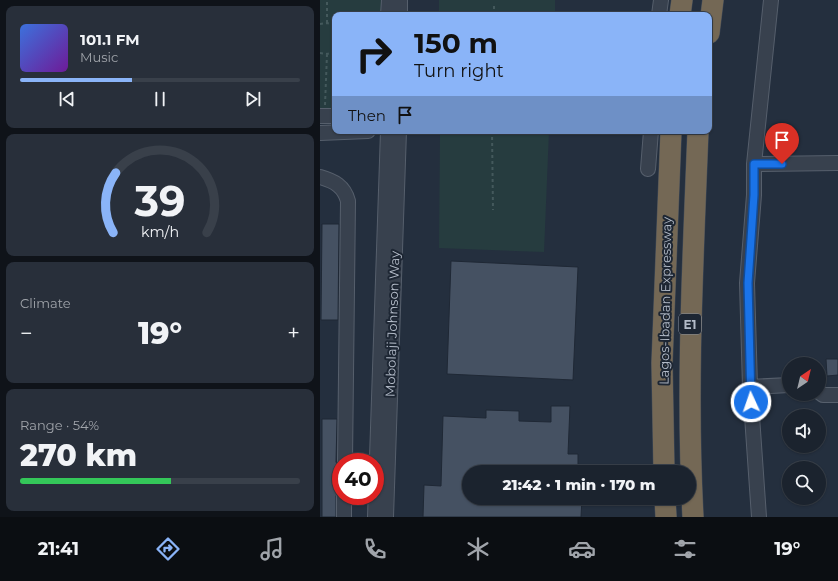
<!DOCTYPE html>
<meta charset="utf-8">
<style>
body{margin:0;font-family:Montserrat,sans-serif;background:#282f3a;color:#f1f3f6;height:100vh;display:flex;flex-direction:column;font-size:15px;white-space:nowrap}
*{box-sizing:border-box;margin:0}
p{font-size:13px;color:#a0a4aa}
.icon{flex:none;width:22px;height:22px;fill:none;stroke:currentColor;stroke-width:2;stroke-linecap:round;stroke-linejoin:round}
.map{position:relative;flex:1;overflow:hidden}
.sheet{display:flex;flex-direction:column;gap:6px;padding:6px;background:#0f1319;width:320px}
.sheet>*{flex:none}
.hud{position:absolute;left:12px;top:12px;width:380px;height:122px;border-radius:8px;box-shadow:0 1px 3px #0004,0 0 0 1px #39404a;background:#8ab4f8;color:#111;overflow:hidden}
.needle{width:26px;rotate:35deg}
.controls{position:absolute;left:462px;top:357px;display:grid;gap:8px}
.controls a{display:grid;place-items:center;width:44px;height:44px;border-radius:50%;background:#1b232e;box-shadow:0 1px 3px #0004,0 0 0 1px #39404a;font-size:20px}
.speed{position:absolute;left:12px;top:453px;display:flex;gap:8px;font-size:20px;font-weight:700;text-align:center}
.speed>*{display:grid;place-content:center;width:52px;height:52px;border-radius:50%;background:#1b232e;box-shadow:0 1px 3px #0004,0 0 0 1px #39404a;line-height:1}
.speed .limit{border:6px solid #d22;background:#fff;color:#111}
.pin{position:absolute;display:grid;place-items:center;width:34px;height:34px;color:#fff;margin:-41px -17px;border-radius:50% 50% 50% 0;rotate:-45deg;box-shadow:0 0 4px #0007}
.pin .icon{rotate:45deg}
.me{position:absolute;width:44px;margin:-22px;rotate:357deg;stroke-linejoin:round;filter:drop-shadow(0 0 3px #0008)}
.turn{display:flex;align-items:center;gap:14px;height:84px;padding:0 16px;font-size:18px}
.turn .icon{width:52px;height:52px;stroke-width:2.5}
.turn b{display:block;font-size:28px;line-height:34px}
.then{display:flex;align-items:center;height:38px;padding:0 16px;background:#0003;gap:8px;font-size:15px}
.big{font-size:30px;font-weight:800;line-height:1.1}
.sheet .widget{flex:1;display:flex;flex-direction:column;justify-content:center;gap:6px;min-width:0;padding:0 14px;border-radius:8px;background:#282f3a}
.sheet .dial{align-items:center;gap:0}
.dial svg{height:104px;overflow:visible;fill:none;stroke:#39404a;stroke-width:7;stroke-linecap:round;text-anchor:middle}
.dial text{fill:#f1f3f6;stroke:none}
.song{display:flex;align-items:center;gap:12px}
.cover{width:48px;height:48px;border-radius:6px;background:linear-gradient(135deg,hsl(220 70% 55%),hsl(280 70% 35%))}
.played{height:4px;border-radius:2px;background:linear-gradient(90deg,#8ab4f8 40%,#39404a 40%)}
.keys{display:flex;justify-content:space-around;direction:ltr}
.heat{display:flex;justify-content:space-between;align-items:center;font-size:22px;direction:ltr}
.charge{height:6px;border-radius:3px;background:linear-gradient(90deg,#34c759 54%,#39404a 0)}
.trip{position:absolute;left:142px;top:465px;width:234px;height:40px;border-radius:20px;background:#1b232e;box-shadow:0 1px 3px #0004,0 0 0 1px #39404a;font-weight:800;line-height:40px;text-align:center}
.tab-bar{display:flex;height:64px;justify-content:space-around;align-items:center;background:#0b0e12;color:#a0a4aa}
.tab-bar .icon{width:28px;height:28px}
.tab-bar .selected{color:#8ab4f8}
.tab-bar b{font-size:18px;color:#f1f3f6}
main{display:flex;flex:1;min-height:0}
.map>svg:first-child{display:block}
.green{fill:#263c3f}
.building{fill:#455162;stroke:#1f2835}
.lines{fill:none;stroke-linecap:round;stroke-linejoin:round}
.minor-casing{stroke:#565f6c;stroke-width:16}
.highway-casing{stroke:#434c59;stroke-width:22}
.path{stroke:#44595c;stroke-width:2;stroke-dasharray:3 3;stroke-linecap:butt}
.minor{stroke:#38414e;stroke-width:14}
.highway{stroke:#746855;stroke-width:21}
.route-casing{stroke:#114b97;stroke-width:10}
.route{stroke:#1a73e8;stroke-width:7}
.labels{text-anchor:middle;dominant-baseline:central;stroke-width:4;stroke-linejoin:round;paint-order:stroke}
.shield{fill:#1d2633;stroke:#878f9c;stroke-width:1}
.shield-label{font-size:12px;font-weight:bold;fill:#b4bcc9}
.street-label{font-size:13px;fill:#b4bcc9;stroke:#1d2633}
</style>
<main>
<section class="sheet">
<div class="widget">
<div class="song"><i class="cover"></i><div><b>101.1 FM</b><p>Music</p></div></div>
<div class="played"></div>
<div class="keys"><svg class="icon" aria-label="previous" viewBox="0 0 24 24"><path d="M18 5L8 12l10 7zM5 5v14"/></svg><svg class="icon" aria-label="pause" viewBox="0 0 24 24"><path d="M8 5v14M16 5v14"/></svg><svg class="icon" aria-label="next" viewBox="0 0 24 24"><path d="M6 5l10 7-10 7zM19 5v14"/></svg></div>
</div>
<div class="widget dial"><svg viewBox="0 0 100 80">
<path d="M14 69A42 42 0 1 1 86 69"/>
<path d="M14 69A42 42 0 0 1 16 23" stroke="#8ab4f8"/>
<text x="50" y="56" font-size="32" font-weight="700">39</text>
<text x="50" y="72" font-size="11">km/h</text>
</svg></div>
<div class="widget"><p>Climate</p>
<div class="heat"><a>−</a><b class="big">19°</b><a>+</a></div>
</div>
<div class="widget"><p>Range · 54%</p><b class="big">270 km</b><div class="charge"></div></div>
</section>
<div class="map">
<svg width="518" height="517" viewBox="0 0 518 517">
<rect width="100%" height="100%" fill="#242f3e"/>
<path class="green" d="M0,0H64V15H15V115H0Z
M119,0H235V15H119Z
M120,131H229L224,252L119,248Z"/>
<path class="building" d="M2,224H19L18,320H1Z
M131,261L258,267L253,380L127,374Z
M506,359H518V375L507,376Z
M231,406H250L248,454H258V472H149V498H262L261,517H103L104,485L121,486L123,416L166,418V410L199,411V421L231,422Z
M2,419H17L16,462L20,469V489L16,496V517H2Z"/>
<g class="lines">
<defs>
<path id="minor" d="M68,15L69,0
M80,15V0
M339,15L341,0
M0,116H15
M0,133L48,131
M434,164L518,163
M328,169L331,131
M0,177C14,181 24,186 28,201L25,462
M430,387L469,385
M499,392L503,395H518
M24,517V496
M55,517L68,131
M66,517L79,131
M439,517L430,387L427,283L434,195V164L451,0"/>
<path id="highway" d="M360,15L362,0
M389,33L393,0
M344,472L342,363L351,131
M345,498L346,517
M373,517C366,388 373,260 378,131"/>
</defs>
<use href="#minor" class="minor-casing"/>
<use href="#highway" class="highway-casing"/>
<path class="path" d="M174,15V4
M7,23V0
M0,24L7,23L15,25
M0,53L7,54L15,52
M5,105L7,54
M172,131L173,210"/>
<use href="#minor" class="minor"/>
<use href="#highway" class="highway"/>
</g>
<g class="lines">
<defs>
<path id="route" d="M431,402L428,283L434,195V164H462"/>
</defs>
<use href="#route" class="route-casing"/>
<use href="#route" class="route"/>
</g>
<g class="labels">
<rect class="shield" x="359" y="314" width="22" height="20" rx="3"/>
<g class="shield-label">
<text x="370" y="324">E1</text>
</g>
<g class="street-label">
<text transform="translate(345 301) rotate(-89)">Lagos-Ibadan Expressway</text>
<text transform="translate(72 324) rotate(-88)">Mobolaji Johnson Way</text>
</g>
</g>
</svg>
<div class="controls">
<a><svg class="needle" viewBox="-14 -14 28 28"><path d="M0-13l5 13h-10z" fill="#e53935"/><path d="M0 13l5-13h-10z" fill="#a0a4aa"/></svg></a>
<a><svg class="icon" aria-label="sound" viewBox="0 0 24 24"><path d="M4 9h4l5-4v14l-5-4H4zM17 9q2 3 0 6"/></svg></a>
<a><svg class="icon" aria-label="search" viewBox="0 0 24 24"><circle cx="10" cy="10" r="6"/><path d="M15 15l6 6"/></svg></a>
</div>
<div class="speed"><div class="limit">40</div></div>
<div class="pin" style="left:462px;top:164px;background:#d93025"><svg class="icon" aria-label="arrive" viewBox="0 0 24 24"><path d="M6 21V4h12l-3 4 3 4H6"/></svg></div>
<svg class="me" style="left:431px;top:402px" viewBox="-20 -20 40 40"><circle r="17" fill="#1a73e8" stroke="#fff" stroke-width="3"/><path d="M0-11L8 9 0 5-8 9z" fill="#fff"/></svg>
<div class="trip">21:42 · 1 min · 170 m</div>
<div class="hud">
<div class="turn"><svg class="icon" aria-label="right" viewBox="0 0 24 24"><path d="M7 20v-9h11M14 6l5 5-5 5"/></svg><div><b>150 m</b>Turn right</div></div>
<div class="then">Then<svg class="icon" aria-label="arrive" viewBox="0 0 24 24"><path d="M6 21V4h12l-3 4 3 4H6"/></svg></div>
</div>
</div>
</main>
<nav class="tab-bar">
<b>21:41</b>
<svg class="icon selected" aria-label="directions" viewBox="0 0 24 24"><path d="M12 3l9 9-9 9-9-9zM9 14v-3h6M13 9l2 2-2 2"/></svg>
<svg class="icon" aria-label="music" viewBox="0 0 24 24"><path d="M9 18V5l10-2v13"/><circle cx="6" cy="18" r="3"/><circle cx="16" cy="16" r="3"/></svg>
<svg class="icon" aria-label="phone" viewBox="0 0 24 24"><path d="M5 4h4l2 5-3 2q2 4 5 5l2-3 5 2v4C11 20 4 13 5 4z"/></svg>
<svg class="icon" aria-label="climate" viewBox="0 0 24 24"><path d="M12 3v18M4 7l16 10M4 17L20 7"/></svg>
<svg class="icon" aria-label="car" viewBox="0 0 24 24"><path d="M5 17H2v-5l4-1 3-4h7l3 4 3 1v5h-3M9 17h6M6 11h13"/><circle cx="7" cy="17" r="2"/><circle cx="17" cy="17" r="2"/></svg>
<svg class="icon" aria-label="filters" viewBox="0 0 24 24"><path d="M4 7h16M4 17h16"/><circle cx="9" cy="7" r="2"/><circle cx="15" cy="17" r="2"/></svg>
<b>19°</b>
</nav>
